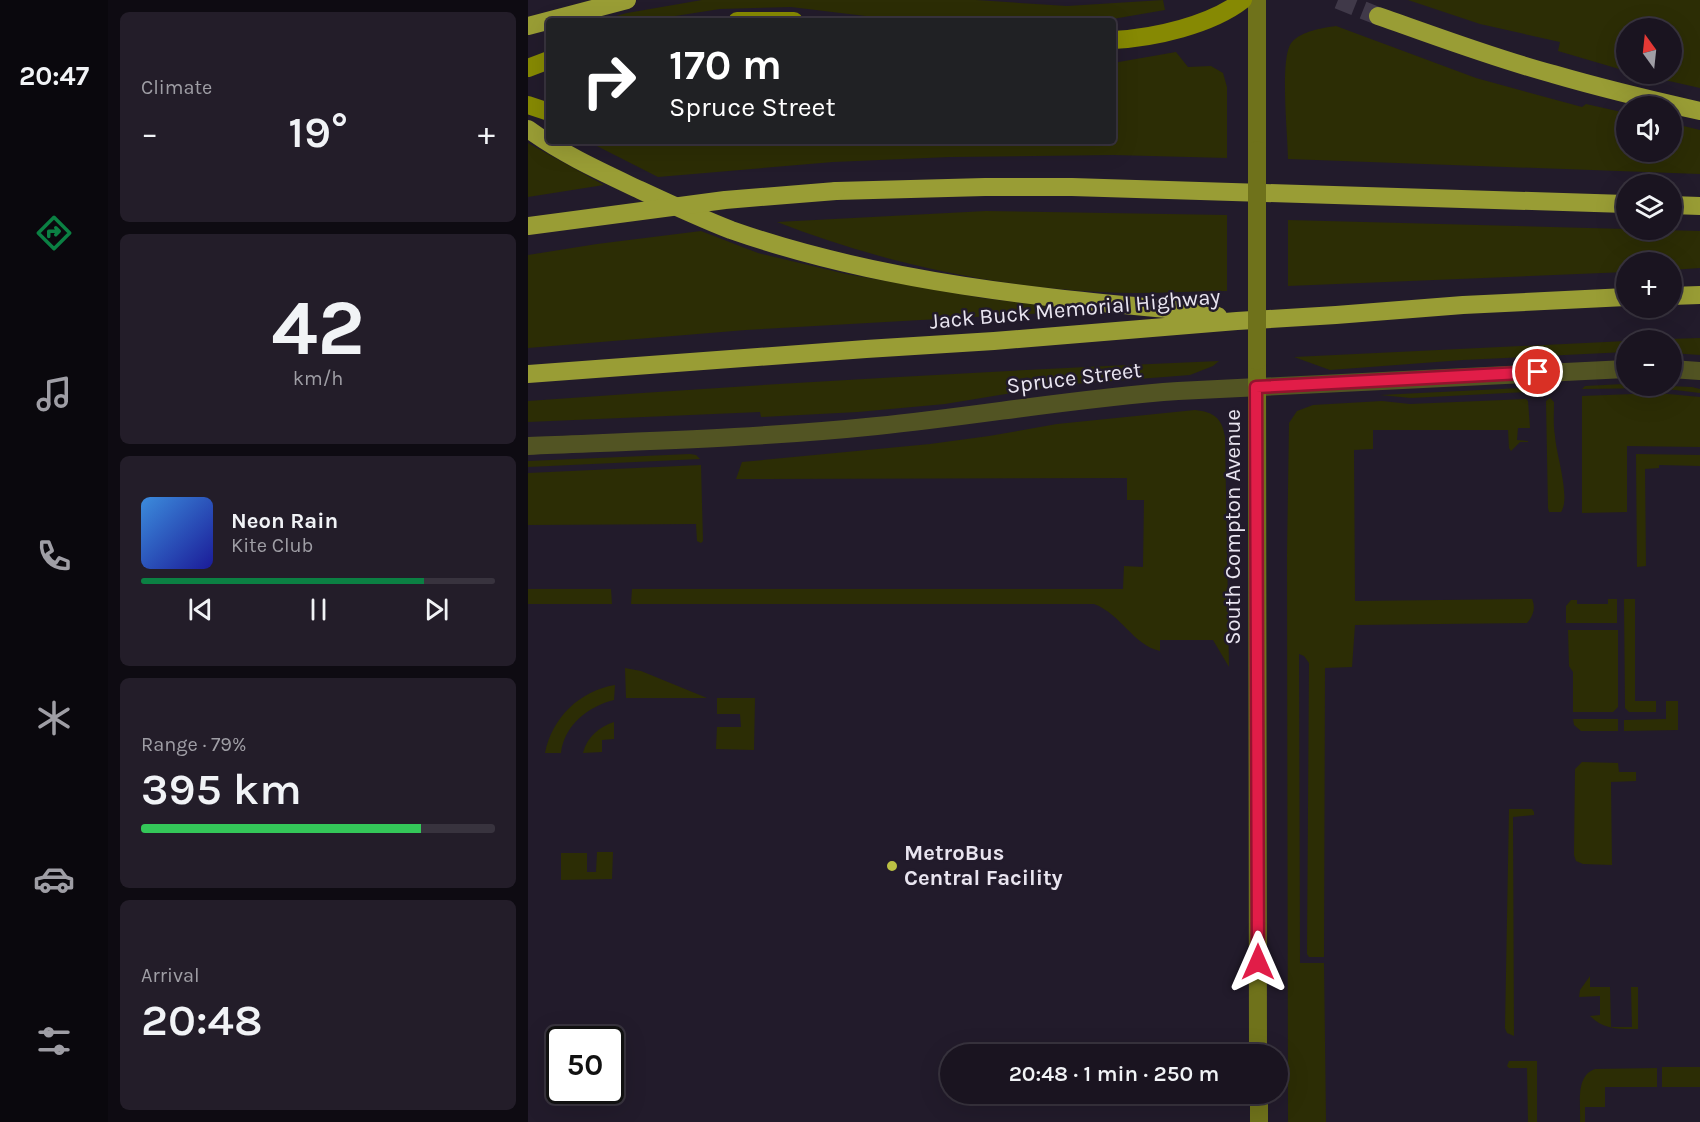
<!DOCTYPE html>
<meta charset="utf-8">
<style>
body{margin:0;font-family:Karla,sans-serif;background:#231d29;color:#f1f3f6;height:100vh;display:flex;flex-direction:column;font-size:22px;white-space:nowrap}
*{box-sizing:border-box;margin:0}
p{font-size:20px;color:#9f9ea5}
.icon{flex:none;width:33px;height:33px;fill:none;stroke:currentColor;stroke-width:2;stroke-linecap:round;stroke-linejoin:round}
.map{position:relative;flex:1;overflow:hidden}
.drawer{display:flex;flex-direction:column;gap:12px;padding:12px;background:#0e0b12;width:420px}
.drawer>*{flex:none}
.guide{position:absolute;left:18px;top:18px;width:570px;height:126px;border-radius:6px;box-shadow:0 6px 24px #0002,0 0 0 2px #38333e;background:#202124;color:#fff;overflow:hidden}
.needle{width:39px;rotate:345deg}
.fabs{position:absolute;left:1088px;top:18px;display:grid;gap:12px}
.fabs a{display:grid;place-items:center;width:66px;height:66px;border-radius:50%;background:#1a1420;box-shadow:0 6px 24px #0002,0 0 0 2px #38333e;font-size:30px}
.speed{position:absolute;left:18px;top:1026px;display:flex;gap:12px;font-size:30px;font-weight:700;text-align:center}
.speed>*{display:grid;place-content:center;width:78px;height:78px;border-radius:50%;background:#1a1420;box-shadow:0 6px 24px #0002,0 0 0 2px #38333e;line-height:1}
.speed .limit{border:3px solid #111;border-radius:9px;background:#fff;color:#111}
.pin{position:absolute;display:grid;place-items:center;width:51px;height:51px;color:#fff;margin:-26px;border:3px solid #fff;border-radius:50%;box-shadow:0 2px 6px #0007}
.me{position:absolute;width:66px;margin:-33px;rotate:0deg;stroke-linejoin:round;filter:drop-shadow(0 0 4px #0008)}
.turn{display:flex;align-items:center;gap:21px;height:126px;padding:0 24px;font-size:27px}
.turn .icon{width:78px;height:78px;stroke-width:2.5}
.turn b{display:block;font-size:42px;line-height:51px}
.big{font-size:45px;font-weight:600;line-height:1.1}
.drawer .card{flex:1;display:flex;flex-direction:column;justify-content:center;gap:9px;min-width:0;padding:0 21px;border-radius:9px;background:#231d29}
.drawer .dial{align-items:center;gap:0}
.dial b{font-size:78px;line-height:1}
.song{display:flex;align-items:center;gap:18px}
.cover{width:72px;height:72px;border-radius:9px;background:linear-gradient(135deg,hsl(210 70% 55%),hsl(240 70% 35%))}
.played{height:6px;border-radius:3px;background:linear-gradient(90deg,#0b8043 80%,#38333e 80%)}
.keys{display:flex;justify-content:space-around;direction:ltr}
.heat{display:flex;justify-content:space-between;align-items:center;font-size:33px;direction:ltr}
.charge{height:9px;border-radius:4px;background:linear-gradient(90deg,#34c759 79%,#38333e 0)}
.trip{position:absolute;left:412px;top:1044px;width:348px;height:60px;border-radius:30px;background:#1a1420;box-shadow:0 6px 24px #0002,0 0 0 2px #38333e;font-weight:600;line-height:60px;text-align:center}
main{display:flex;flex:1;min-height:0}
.menu{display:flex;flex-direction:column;width:108px;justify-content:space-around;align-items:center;background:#0a080d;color:#9f9ea5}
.menu .icon{width:42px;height:42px}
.menu .active{color:#0b8043}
.menu b{font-size:27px;color:#f1f3f6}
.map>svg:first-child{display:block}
.green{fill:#2c2d05}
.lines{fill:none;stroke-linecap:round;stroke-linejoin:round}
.highway-tunnel{stroke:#403949;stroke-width:18;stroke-dasharray:18 9;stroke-linecap:butt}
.street{stroke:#525423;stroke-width:18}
.secondary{stroke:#6f721b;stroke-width:18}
.primary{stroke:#868903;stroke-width:18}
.highway{stroke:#999d35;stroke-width:18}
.secondary-bridge{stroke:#6f721b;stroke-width:18}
.highway-bridge{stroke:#999d35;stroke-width:18}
.route-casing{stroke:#92132f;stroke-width:15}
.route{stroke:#e11d48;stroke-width:10}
.poi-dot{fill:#bbc044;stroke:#221b2b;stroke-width:2}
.labels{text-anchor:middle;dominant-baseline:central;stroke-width:5;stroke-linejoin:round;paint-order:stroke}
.street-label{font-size:22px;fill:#e9e5f0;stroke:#221b2b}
.poi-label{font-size:22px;font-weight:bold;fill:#e9e5f0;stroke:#221b2b;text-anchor:start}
</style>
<main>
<nav class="menu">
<b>20:47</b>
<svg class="icon active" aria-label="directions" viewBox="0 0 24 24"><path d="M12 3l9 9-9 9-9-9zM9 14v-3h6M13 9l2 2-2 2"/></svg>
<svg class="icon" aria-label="music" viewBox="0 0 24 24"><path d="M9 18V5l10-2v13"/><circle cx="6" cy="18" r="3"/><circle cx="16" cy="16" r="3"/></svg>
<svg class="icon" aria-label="phone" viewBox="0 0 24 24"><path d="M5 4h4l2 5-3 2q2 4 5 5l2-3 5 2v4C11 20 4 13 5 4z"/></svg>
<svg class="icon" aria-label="climate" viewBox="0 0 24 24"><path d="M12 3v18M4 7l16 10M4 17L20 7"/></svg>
<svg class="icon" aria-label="car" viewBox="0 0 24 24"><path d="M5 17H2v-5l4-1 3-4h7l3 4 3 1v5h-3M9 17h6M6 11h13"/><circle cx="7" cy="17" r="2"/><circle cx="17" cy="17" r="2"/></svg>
<svg class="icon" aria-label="filters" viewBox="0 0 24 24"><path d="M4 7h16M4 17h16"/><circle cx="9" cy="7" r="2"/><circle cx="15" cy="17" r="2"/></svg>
</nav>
<section class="drawer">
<div class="card"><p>Climate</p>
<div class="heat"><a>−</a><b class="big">19°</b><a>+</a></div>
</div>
<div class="card dial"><b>42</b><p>km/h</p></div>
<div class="card">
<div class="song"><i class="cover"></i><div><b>Neon Rain</b><p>Kite Club</p></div></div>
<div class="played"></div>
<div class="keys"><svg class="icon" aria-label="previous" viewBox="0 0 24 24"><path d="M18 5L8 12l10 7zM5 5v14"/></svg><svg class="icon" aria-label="pause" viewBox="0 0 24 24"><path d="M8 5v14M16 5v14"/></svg><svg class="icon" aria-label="next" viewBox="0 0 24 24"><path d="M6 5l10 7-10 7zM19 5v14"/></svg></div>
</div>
<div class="card"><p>Range · 79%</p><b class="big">395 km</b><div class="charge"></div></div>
<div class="card"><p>Arrival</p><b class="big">20:48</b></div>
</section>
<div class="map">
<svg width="1172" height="1122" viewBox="0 0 1172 1122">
<rect width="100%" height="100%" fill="#221b2b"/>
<path class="green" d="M174,0H448L539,6L635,0L637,10L573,21H379L263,7L192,9L115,21H70L99,13Z
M880,0H1172V88L1110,74H1143V28H1098V71L1030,51L1032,42L952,24Z
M808,26L948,78L1054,107L1058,104L1098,113V152H1143V123L1172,130V174L760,159C760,136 751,56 764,42C774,31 794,28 808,26Z
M648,52L660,67L683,66L695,73L699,87V158L585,155L422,157L305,162L130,177L61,142L585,141V63Z
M0,143L76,185L0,197Z
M458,211L699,215V291C657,291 614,295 572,292C461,286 352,262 249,222Z
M760,220L1172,231V268L1143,270V262H1098V272L760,286Z
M173,231L230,253L318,274L454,298L534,308L535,312L218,330L0,348V255L69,244Z
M1172,338V355L1143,353V340H1110Z
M1098,341V352L935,360L802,370L766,357Z
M691,361L685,366L662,375L532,385L417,404L330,412L233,417L232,412L0,422V401C230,384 460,371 691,361Z
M1095,384L1164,387L1172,389V393L1131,388L1054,389L1057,386Z
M993,388L1000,392L883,398L852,395Z
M1130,393L1172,397V447L1099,446V512L1054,513V396Z
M1022,398L1026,402C1026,413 1025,425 1027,436C1028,454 1043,498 1033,512H1021L1020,508L1018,401Z
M998,399L1000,401L1002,428H990L989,440L1000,441V442H992L983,451L981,448L980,430H845V449L826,450L827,601L1004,599C1008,608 1005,616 999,623L827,625L824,667L797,668L796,957H781L779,954L781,663L776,656L771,654L772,963H796L798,1122H760L759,555L761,423L769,411L785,405L854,401L882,404Z
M667,410C686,412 694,418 697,437L701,667L685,640H632V651C605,645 593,614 566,604H103L104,589H595L596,566L615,567L616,500H599V478L208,479L214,462L402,444L461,436L529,424Z
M162,454L168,455L172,459L0,467V461Z
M1108,454L1172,455V466L1131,465V468L1117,469L1118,566L1109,567Z
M173,465L175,541L173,543L169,541L168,524L0,525V473Z
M0,589H83L84,604H0Z
M1080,599H1089V623H1038V606L1043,600H1049V604H1080Z
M1096,599H1107V701H1128V712H1101L1097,708Z
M1040,630H1090V707L1085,712H1045V672L1041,666Z
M97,668L113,671L179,698H98Z
M87,685L86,700C61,706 36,725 33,753H17C24,718 51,691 87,685Z
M189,698H227L226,750L188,749L189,727H213L212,714H189Z
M1138,701H1150V730L1096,731V720L1138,719Z
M1045,719H1090V731H1053L1046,725Z
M86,722V739L74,740V752L55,753C59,737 71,727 86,722Z
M1054,762L1090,763L1091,772H1108V781L1083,782L1084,865L1055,864L1048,861L1046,855L1047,769Z
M981,809H1004L1006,812V815L985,817L986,1036L979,1033L977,1028Z
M69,852H85L84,879L33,880V853H59V872H68Z
M1062,976V987H1082L1083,1027H1104L1103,987H1110V1029C1091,1029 1076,1030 1062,1016L1072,1015V996L1051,997L1052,990Z
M981,1061H1009V1122H1000L999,1068H981L979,1066Z
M1134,1067H1172V1087H1134Z
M1129,1068V1087H1077V1107H1057V1122H1052C1053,1104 1047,1076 1067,1069Z"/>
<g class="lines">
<path class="highway-tunnel" d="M810,0L850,16"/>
<path class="street" d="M1143,369L1172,371
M0,446C116,441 233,438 349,426C449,416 549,398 650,391L1098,369"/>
<path class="secondary" d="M729,150V0
M729,361L730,1054
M731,1094V1122"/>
<path class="primary" d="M209,21H266
M585,40C626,38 683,25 715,0
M0,68L21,60
M0,105L21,112"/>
<path class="highway" d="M850,16C908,36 965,58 1025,74C1073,88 1123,100 1172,111
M0,26L99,0
M0,129C34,154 74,172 112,190C142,204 172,218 203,230C354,283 514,298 672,312L690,316
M308,191L457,187H544L1098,204
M1143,205L1172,206
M1143,296L1172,295
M0,374L338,349L466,341L709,321L808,315L935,305L1098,297"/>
<path class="secondary-bridge" d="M729,150V361"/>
<path class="highway-bridge" d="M0,226L197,200L308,191"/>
</g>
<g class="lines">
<defs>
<path id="route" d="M730,962L728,387L1010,372"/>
</defs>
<use href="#route" class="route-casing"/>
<use href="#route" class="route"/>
</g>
<circle class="poi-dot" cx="364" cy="866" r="6"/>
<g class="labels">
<g class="street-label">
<text transform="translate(547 309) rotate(-5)">Jack Buck Memorial Highway</text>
<text transform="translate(546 378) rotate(-7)">Spruce Street</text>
<text transform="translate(705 527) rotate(-90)">South Compton Avenue</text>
</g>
<g class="poi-label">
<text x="376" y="853">MetroBus<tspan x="376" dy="25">Central Facility</tspan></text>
</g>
</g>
</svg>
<div class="fabs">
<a><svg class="needle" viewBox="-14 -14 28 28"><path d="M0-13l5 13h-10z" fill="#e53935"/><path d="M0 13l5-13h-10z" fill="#9f9ea5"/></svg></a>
<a><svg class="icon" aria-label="sound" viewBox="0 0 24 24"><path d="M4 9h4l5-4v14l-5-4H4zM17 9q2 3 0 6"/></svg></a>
<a><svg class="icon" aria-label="layers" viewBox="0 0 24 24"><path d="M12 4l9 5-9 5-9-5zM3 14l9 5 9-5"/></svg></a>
<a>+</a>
<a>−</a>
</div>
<div class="speed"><div class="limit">50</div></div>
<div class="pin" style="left:1010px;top:372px;background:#d93025"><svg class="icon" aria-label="arrive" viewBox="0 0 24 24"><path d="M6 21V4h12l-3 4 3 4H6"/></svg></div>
<svg class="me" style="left:730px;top:962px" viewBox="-20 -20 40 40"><path d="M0-17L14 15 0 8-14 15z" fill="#e11d48" stroke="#fff" stroke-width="4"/></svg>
<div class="trip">20:48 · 1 min · 250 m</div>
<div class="guide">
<div class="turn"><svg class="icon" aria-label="right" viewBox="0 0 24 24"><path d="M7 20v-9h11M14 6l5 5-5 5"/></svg><div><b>170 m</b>Spruce Street</div></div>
</div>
</div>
</main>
